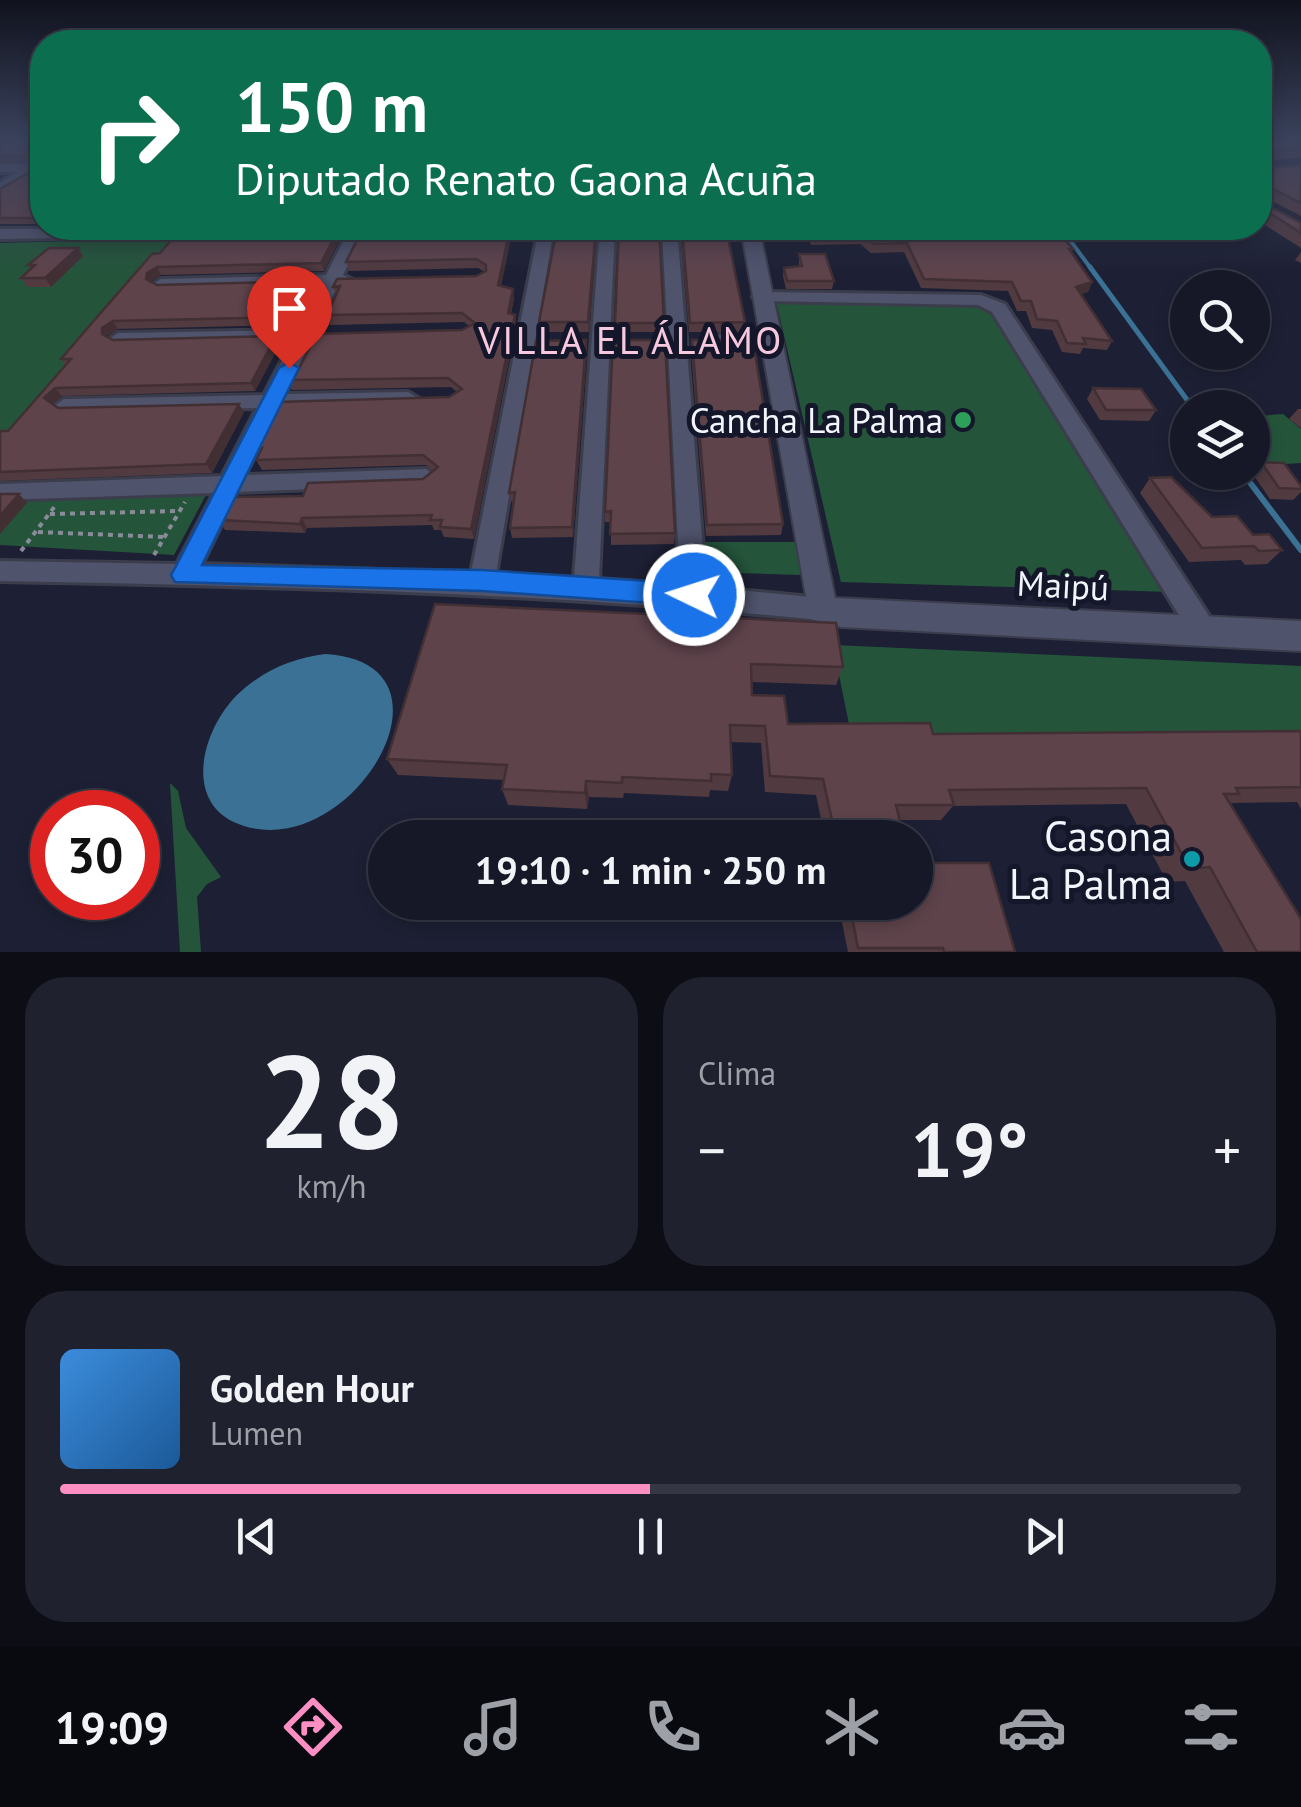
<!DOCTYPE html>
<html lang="es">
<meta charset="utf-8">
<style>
body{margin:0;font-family:"PT Sans",sans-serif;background:#1f212f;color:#f1f3f6;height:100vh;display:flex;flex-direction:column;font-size:38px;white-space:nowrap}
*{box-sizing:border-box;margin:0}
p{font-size:32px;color:#9ea0a7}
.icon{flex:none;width:55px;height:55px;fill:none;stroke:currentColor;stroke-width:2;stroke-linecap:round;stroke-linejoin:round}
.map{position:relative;height:952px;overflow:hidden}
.drawer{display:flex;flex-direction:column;gap:25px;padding:25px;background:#0c0d15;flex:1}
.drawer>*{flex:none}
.banner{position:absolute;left:30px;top:30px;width:1242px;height:210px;border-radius:40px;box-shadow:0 5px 15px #0003,0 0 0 2px #353744;background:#0b6e4f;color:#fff;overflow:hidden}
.controls{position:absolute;left:1170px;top:270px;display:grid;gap:20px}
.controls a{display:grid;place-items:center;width:100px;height:100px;border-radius:50%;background:#161827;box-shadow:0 5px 15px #0003,0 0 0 2px #353744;font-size:50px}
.speed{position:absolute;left:30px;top:790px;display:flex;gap:20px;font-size:50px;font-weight:700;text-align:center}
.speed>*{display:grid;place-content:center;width:130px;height:130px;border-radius:50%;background:#161827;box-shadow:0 5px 15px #0003,0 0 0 2px #353744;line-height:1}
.speed .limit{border:15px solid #d22;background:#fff;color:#111}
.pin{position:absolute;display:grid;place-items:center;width:85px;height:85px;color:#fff;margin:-102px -42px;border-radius:50% 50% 50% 0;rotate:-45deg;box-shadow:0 0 10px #0007}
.pin .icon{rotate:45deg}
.me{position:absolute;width:110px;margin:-55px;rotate:274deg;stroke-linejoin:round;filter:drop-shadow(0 0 8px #0008)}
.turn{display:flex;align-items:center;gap:35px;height:210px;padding:0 40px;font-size:45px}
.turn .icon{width:130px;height:130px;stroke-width:2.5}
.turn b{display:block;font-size:70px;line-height:85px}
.big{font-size:75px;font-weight:700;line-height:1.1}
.drawer .widget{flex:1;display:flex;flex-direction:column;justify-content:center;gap:15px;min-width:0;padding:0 35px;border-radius:40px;background:#1f212f}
.drawer .dial{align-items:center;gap:0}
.dial b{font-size:130px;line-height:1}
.song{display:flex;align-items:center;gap:30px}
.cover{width:120px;height:120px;border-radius:15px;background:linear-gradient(135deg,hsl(210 70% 55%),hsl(210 70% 35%))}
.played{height:10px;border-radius:5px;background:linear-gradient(90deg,#fb8fc4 50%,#353744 50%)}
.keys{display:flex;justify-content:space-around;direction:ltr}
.heat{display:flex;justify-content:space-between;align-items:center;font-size:55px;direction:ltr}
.drawer .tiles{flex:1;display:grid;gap:25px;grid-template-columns:1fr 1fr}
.widget:last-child{grid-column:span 2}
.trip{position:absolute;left:368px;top:820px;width:565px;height:100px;border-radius:50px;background:#161827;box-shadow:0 5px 15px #0003,0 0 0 2px #353744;font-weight:700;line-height:100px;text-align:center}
.tabs{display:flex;height:160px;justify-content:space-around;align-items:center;background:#090a10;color:#9ea0a7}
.tabs .icon{width:70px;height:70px}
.tabs .active{color:#fb8fc4}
.tabs b{font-size:45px;color:#f1f3f6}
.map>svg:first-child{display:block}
.green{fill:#24553b}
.water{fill:#3a7194}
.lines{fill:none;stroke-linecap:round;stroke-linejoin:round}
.stream-far2{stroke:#3a7194;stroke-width:4}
.stream-far1{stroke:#3a7194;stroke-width:5}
.stream{stroke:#3a7194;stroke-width:6}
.minor-casing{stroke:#3b3d4d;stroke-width:6}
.tertiary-casing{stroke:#3b3d4d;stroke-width:4}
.path{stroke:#898b99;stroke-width:4;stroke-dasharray:5 5;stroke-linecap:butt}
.minor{fill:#4f536b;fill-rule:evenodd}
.tertiary{fill:#4f536b;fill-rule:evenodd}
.wall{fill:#513a40}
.shaded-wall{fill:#422f34}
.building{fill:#5e434b;stroke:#422f34;stroke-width:2.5}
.route{fill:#1a73e8;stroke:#114b97;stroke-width:2.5}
.leisure-dot{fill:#2e9e5b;stroke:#14162a;stroke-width:4}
.culture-dot{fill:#0f9aa8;stroke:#14162a;stroke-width:4}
.labels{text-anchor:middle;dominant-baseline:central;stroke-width:10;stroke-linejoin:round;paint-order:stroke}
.poi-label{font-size:35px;fill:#f3f5fd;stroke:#14162a;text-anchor:end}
.street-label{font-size:35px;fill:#f3f5fd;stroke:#14162a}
.neighbourhood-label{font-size:38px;letter-spacing:2.5px;fill:#f8c9de;stroke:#14162a}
.near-poi-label{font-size:42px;fill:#f3f5fd;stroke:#14162a;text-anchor:end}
</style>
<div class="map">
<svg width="1301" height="952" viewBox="0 0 1301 952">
<rect width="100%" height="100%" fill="#1d2034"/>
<path class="green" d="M176,238L10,428L0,438V243Z
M776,301L973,305L998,315L1171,592L841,582Z
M1253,410L1258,416L1283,414L1301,429V463L1253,466Z
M206,495L174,555L0,545V498Z
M703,542H795L801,575L704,572Z
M833,645L1301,666V740L851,734Z
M170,783L178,791L186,828L221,877L207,884L197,897L201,952H180Z"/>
<path class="water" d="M325,654C470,662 354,860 244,826C181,807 201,731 237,695C262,671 292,658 325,654Z"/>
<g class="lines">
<path class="stream-far2" d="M1061,228L1092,270"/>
<path class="stream-far1" d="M1090,267L1193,408"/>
<path class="stream" d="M1242,472L1301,550"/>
<defs>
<path id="minor" d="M20,140H42V144Z
M0,164L42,165V173H34L0,193V183L17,172H0Z
M350,228H366L343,275L353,280L338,285L316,330L324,335L311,341L285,394L408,392L418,398L408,404L278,408L245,475L426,469L437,477L426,485L237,492L202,564L471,573L539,228H554L496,574L574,578L600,228H615L599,579L680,585L662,228H677L706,587L821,598L830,601L834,609L830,617L821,620C548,593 274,586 0,581V561L177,564L214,493L0,500V484L222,476L257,408L64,413L54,406L64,399L264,395L292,341L118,345L109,339L118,333L298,330L321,286L161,289L153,284L161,279L326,275Z
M0,229L119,228L127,232L119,237L0,239Z
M762,292L981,295L1005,304L1215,625L1219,633L1215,641L1205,645L1195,641L992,312L978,305L756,301L753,297Z
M719,335H771L780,341L771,347L712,345L710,341Z"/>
<path id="tertiary" d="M112,228H476L467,234L119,238L112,236Z
M741,228H759L835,598L1301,621V651L841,627L810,619Z"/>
</defs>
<use href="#minor" class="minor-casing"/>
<use href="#tertiary" class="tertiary-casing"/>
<path class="path" d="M50,514L180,511
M38,532L165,537
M21,551L55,506
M154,555L185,502"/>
<use href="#minor" class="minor"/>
<use href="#tertiary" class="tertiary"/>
</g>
<path class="wall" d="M0,140L41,141L42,140V224H0V189L41,170V162L0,161Z
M1260,140H1301V158L1264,160L1266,168L1301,165V216L1264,197L1265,204L1301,223V248L1260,222Z
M513,228L501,286L514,298L511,314L515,315L516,324L474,539L444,537L441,530H434L432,525L307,528L305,533L225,530L219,520L303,496L423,479L433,471L426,465L262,470L256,460L258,456L254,448L449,397L457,392L451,387L292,390L288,380L462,330L469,326L464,322L330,325L327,315L336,295L333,287L476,276L485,272L478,268L349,271L346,262Z
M596,228L589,332H540L539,322Z
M618,228H659L664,332H615Z
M680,228H726L745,322L744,332H689Z
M805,228H970L973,230L1073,249L1071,252L1092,282L1088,292L1081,294L1112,341L1107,350L1083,348L1080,354L1062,352L1052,330L1032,328L1026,311H1017L1008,291L921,288L904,252L871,253L860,244L811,245Z
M337,232L340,239L324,271L161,275L151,281L157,285L315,289L290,325L118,329L107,336L113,340L276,336L280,344L255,391L62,396L52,404L58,408L244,412L212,473L0,481V431H8L65,365L61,359L160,253Z
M78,248L83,256L51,287H27L21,278L31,269L28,265Z
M1301,252V263L1295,260Z
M799,254L834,281L832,289H786L783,276L784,268L799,267Z
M586,340L587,351L573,537L512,538L510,528L514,503H512L509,493Z
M613,340L675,533L674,544L611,545V522H605V512Z
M692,340L783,524L781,535L706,536L691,351Z
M1093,388L1156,410L1149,421L1100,420L1087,399Z
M1298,409H1301V428L1289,419Z
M1261,462L1301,486V492L1293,500L1270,499L1252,473Z
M1150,478L1212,517L1253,535L1282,550L1267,564L1245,565L1241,560L1189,562L1140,493Z
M435,604L843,667L836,685L752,682V695L788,724L933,734L1301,731V809L1297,802L1230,803L1301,952H1224L1185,881L1167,882L1126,804L953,806L941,820H900L904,838H825L816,795L765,792L761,743L731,742L732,775L728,791L710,790L709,797L624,793L623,798L589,797L587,809L508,805L502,789L504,780L398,775L387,759Z
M838,902H915L1015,952H848Z"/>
<path class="shaded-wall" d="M510,228H513L499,295L498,285Z
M596,228L597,236L589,332L588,322Z
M337,232L340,239L324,271L321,263Z
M78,248L83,256L51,287L45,278Z
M157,267L161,275L151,281L146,279L147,273Z
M312,281L315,289L290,325L286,317Z
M1092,282L1088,292L1072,296L1076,287Z
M513,289L514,298L509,323L508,313Z
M515,315L516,324L474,539L471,529Z
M113,321L118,329L107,336V342L102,334V328Z
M276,336L280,344L255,391L251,383Z
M586,340L587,351L573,537L572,527Z
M55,388L62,396L50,406L44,398Z
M239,404L244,412L212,473L206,464Z
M19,494L27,503L0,534V516Z
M302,518L307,528L305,533L300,524Z
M586,781L589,797L587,809L585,793Z"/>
<path class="building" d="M0,140L41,141L42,140V218H0V189L32,171L41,170V157L0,156Z
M1260,140H1301V148L1265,151L1262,155L1266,168L1301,165V203L1263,184L1265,204L1301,223V233L1260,207Z
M471,228H510L498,285L513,289L508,313L515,315L471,529L440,527L442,520H430L432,515L302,518L300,524L219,520L231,497L303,496L308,483L423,479L438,467L423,455L256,460L262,448H254L278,402L449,397L462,389L448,378L288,380H293L317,334L462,330L475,323L462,313L327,315L340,286L333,287L337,279L476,276L486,271V265L476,259L346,262L362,230Z
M557,228H596L588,322H539Z
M619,228H659L664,323H615Z
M682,228H726L745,322L690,323Z
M810,228H970L973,230L976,228H1055L1073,249H1069L1092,282L1076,287L1112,341L1083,338L1086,344L1067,343L1057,321L1037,319L1031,301H1021L1012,282L924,279L907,243L874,244L863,235H813Z
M337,232L321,263L157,267L147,273L146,279L157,285L312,281L286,317L113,321L102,328V334L113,340L276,336L251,383L55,388L44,398L58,408L239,404L206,464L0,472V431H8L71,359H61L91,324L152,254L160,253L173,238Z
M49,248H78L45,278H21L35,265H28Z
M799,254H825L834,281H787L784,268L802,266Z
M586,340L572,527L510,528L515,492L509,493L536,341Z
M613,340H665L675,533L610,534L611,511L605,512Z
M692,340H748L751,353H755L783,524L707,525Z
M1093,388L1141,389L1156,410H1106Z
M1261,462L1284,463L1301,486V489L1279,488Z
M1171,477L1212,517L1237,516L1253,535L1269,534L1282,550L1259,551L1254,546L1202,548L1150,478Z
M0,494H19L0,516Z
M435,604L836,623L843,667L751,664L752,695L784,696L788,724L930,723L933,734L1301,731V787L1236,788L1239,794H1224L1301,919V952H1257L1210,867L1190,869L1146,788L949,790L954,805H896L904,838H836L823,779L770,776L765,726L730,725L732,775L711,774V781L622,777V783L586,781L585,793L502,789L507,765L387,759Z
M915,863H989L1015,952H944L943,948H858L849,902H915Z"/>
<linearGradient id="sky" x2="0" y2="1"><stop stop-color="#10121d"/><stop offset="0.51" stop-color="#3a425c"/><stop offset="1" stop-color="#3a425c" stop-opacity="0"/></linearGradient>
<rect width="1301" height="273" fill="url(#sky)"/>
<path class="route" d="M289,362L299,368L202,565L482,570L694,584L704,587L707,595L704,603L694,606L482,591L175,582L171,575L175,568L279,368Z"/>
<circle class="leisure-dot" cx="963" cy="420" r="10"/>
<circle class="culture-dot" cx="1192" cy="859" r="10"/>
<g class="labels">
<g class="poi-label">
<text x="943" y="420">Cancha La Palma</text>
</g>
<g class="street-label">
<text transform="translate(1063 585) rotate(3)">Maipú</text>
</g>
<g class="neighbourhood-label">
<text x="631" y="339">VILLA EL ÁLAMO</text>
</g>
<g class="near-poi-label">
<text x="1172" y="835">Casona<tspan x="1172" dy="48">La Palma</tspan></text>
</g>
</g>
</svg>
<div class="controls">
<a><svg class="icon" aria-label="search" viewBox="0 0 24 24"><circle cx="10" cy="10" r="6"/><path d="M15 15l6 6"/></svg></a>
<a><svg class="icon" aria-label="layers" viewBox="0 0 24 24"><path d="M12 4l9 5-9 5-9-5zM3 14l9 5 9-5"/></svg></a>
</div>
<div class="speed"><div class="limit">30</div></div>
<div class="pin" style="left:289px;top:368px;background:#d93025"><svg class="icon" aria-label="arrive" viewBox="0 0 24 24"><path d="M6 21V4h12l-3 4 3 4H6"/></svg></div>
<svg class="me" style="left:694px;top:595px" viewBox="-20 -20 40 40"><circle r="17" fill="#1a73e8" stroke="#fff" stroke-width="3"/><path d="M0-11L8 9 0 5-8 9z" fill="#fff"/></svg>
<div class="trip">19:10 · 1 min · 250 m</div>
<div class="banner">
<div class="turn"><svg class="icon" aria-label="right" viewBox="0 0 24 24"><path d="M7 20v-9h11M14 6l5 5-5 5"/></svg><div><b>150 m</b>Diputado Renato Gaona Acuña</div></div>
</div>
</div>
<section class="drawer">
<div class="tiles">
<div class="widget dial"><b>28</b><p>km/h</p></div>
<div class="widget"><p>Clima</p>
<div class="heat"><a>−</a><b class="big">19°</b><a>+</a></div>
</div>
<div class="widget">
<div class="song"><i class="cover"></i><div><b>Golden Hour</b><p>Lumen</p></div></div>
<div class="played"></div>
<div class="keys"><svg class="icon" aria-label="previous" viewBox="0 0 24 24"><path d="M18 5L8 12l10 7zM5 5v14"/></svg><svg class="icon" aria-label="pause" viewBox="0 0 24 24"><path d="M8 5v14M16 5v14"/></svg><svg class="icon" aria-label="next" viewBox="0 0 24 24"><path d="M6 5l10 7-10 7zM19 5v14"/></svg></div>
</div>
</div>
</section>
<nav class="tabs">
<b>19:09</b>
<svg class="icon active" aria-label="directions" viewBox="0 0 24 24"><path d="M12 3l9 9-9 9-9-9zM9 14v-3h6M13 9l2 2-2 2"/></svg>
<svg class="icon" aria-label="music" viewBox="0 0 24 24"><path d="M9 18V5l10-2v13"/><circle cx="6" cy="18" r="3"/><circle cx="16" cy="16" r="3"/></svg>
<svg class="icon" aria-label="phone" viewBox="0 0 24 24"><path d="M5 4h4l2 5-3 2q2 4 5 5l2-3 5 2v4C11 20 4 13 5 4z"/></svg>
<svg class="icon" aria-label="climate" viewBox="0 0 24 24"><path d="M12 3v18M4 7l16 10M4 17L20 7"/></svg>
<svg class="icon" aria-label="car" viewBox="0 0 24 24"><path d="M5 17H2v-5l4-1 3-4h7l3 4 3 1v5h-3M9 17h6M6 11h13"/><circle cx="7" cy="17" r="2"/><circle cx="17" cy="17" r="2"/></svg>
<svg class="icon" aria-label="filters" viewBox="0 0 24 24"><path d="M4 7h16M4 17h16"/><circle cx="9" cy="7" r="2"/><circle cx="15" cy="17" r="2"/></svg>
</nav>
